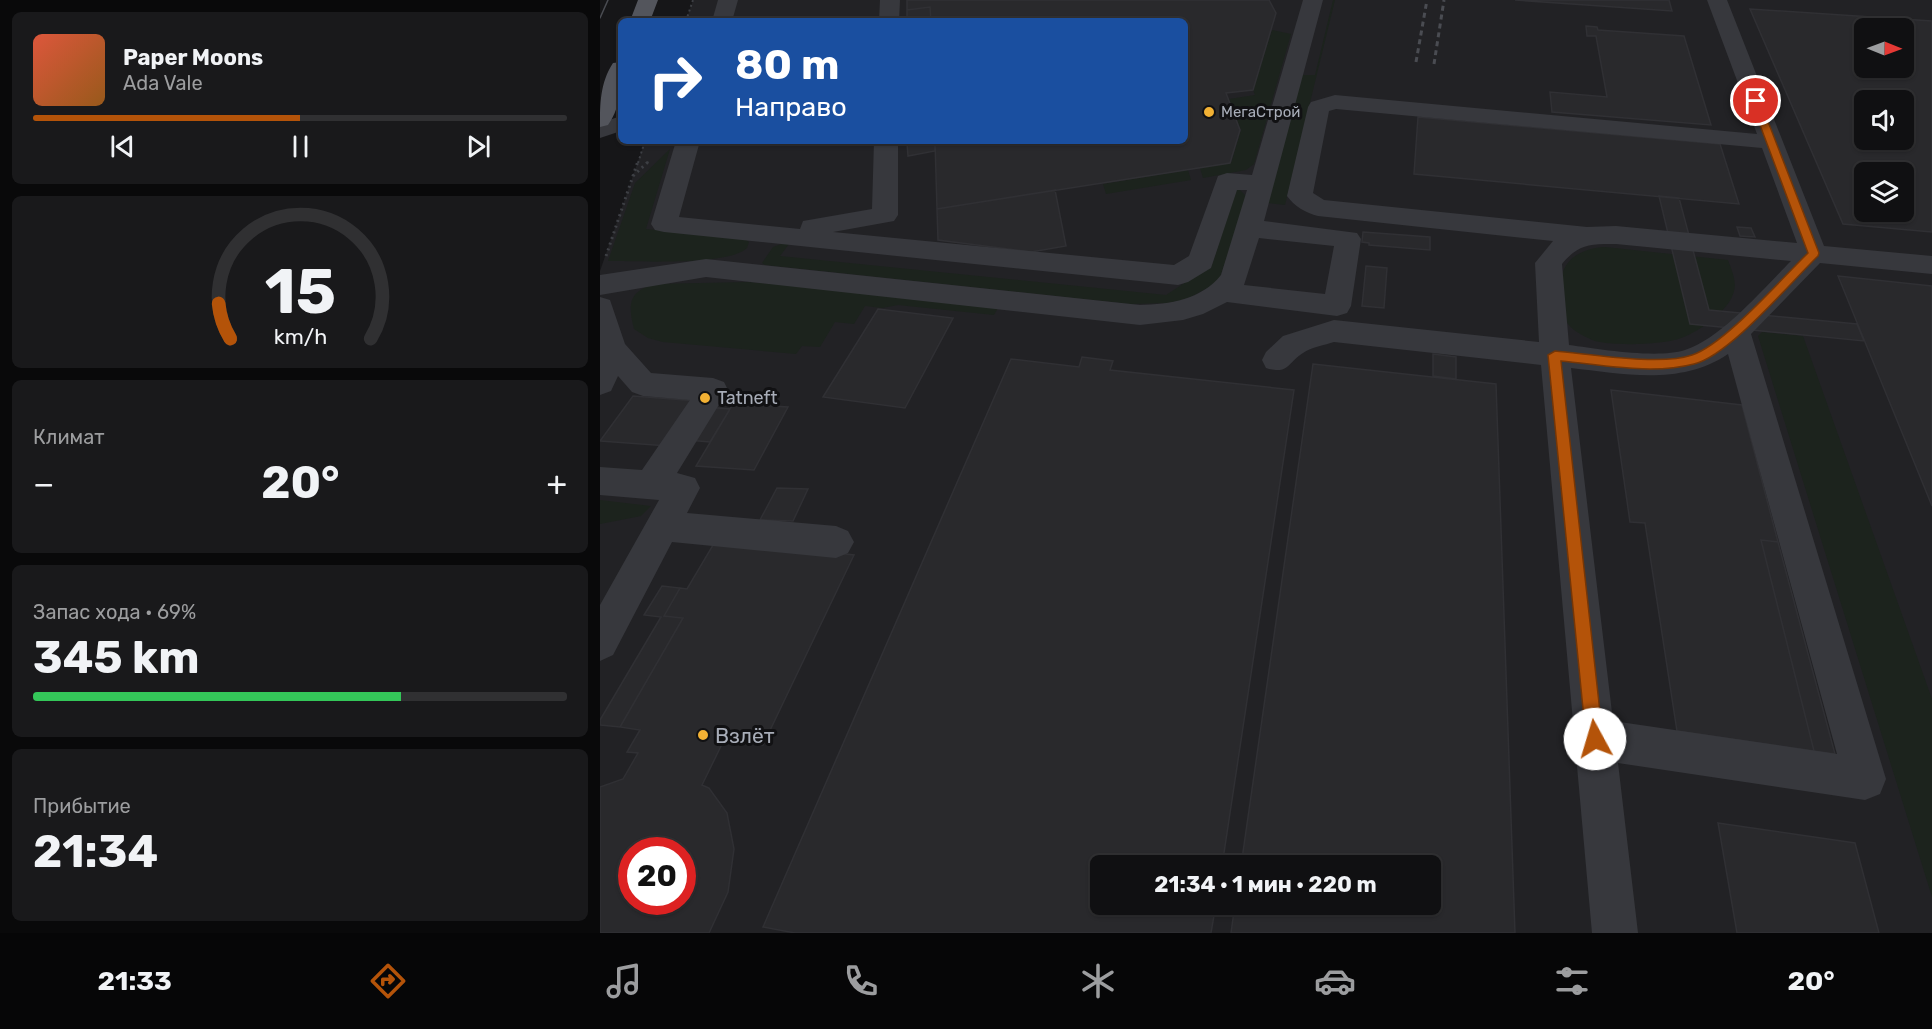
<!DOCTYPE html>
<html lang="ru">
<meta charset="utf-8">
<style>
body{margin:0;font-family:Rubik,sans-serif;background:#19191b;color:#f1f3f6;height:100vh;display:flex;flex-direction:column;font-size:22px;white-space:nowrap}
*{box-sizing:border-box;margin:0}
p{font-size:20px;color:#9c9d9f}
.icon{flex:none;width:33px;height:33px;fill:none;stroke:currentColor;stroke-width:2;stroke-linecap:round;stroke-linejoin:round}
.map{position:relative;flex:1;overflow:hidden}
.details{display:flex;flex-direction:column;gap:12px;padding:12px;background:#09090a;width:600px}
.details>*{flex:none}
.top-card{position:absolute;left:18px;top:18px;width:570px;height:126px;border-radius:9px;box-shadow:0 2px 4px #0004,0 0 0 2px #303032;background:#1a4fa0;color:#fff;overflow:hidden}
.needle{width:39px;rotate:91deg}
.controls{position:absolute;left:1254px;top:18px;display:grid;gap:12px}
.controls a{display:grid;place-items:center;width:60px;height:60px;border-radius:9px;background:#101012;box-shadow:0 2px 4px #0004,0 0 0 2px #303032;font-size:30px}
.speed{position:absolute;left:18px;top:837px;display:flex;gap:12px;font-size:30px;font-weight:700;text-align:center}
.speed>*{display:grid;place-content:center;width:78px;height:78px;border-radius:50%;background:#101012;box-shadow:0 2px 4px #0004,0 0 0 2px #303032;line-height:1}
.speed .limit{border:9px solid #d22;background:#fff;color:#111}
.pin{position:absolute;display:grid;place-items:center;width:51px;height:51px;color:#fff;margin:-26px;border:3px solid #fff;border-radius:50%;box-shadow:0 2px 6px #0007}
.me{position:absolute;width:66px;margin:-33px;rotate:354deg;stroke-linejoin:round;filter:drop-shadow(0 0 4px #0008)}
.turn{display:flex;align-items:center;gap:21px;height:126px;padding:0 18px;font-size:27px}
.turn .icon{width:78px;height:78px;stroke-width:2.5}
.turn b{display:block;font-size:42px;line-height:51px}
.big{font-size:45px;font-weight:700;line-height:1.1}
.details .card{flex:1;display:flex;flex-direction:column;justify-content:center;gap:9px;min-width:0;padding:0 21px;border-radius:9px;background:#19191b}
.details .dial{align-items:center;gap:0}
.dial svg{height:156px;overflow:visible;fill:none;stroke:#303032;stroke-width:7;stroke-linecap:round;text-anchor:middle}
.dial text{fill:#f1f3f6;stroke:none}
.song{display:flex;align-items:center;gap:18px}
.cover{width:72px;height:72px;border-radius:9px;background:linear-gradient(135deg,hsl(10 70% 55%),hsl(30 70% 35%))}
.played{height:6px;border-radius:3px;background:linear-gradient(90deg,#b45309 50%,#303032 50%)}
.keys{display:flex;justify-content:space-around;direction:ltr}
.heat{display:flex;justify-content:space-between;align-items:center;font-size:33px;direction:ltr}
.charge{height:9px;border-radius:4px;background:linear-gradient(90deg,#34c759 69%,#303032 0)}
.trip{position:absolute;left:490px;top:855px;width:351px;height:60px;border-radius:9px;background:#101012;box-shadow:0 2px 4px #0004,0 0 0 2px #303032;font-weight:700;line-height:60px;text-align:center}
.tabs{display:flex;height:96px;justify-content:space-around;align-items:center;background:#060607;color:#9c9d9f}
.tabs .icon{width:42px;height:42px}
.tabs .active{color:#b45309}
.tabs b{font-size:27px;color:#f1f3f6}
main{display:flex;flex:1;min-height:0}
.map>svg:first-child{display:block}
.built{fill:#222225;fill-rule:evenodd}
.green{fill:#1c231d}
.building{fill:#29292c;stroke:#303034;stroke-width:1.5;fill-rule:evenodd}
.lines{fill:none;stroke-linecap:round;stroke-linejoin:round}
.path-far1{stroke:#3d3f44;stroke-width:2;stroke-dasharray:2 3;stroke-linecap:butt}
.path{stroke:#3d3f44;stroke-width:3;stroke-dasharray:2 4;stroke-linecap:butt}
.minor{fill:#37383d;fill-rule:evenodd}
.major{fill:#53555c;fill-rule:evenodd}
.tram{stroke:#4a4c52;stroke-width:1.5}
.rail{stroke:#4a4c52;stroke-width:3;stroke-dasharray:5 4;stroke-linecap:butt}
.route{fill:#b45309;stroke:#753606;stroke-width:1.5}
.poi-dot{fill:#f2b134;stroke:#111113;stroke-width:2}
.labels{text-anchor:middle;dominant-baseline:central;stroke-width:6;stroke-linejoin:round;paint-order:stroke}
.far-poi-label{font-size:15px;fill:#a8adb8;stroke:#111113;text-anchor:start}
.poi-label{font-size:18px;fill:#a8adb8;stroke:#111113;text-anchor:start}
.near-poi-label{font-size:21px;fill:#a8adb8;stroke:#111113;text-anchor:start}
</style>
<main>
<section class="details">
<div class="card">
<div class="song"><i class="cover"></i><div><b>Paper Moons</b><p>Ada Vale</p></div></div>
<div class="played"></div>
<div class="keys"><svg class="icon" aria-label="previous" viewBox="0 0 24 24"><path d="M18 5L8 12l10 7zM5 5v14"/></svg><svg class="icon" aria-label="pause" viewBox="0 0 24 24"><path d="M8 5v14M16 5v14"/></svg><svg class="icon" aria-label="next" viewBox="0 0 24 24"><path d="M6 5l10 7-10 7zM19 5v14"/></svg></div>
</div>
<div class="card dial"><svg viewBox="0 0 100 80">
<path d="M14 69A42 42 0 1 1 86 69"/>
<path d="M14 69A42 42 0 0 1 8 51" stroke="#b45309"/>
<text x="50" y="56" font-size="32" font-weight="700">15</text>
<text x="50" y="72" font-size="11">km/h</text>
</svg></div>
<div class="card"><p>Климат</p>
<div class="heat"><a>−</a><b class="big">20°</b><a>+</a></div>
</div>
<div class="card"><p>Запас хода · 69%</p><b class="big">345 km</b><div class="charge"></div></div>
<div class="card"><p>Прибытие</p><b class="big">21:34</b></div>
</section>
<div class="map">
<svg width="1332" height="933" viewBox="0 0 1332 933">
<rect width="100%" height="100%" fill="#161618"/>
<path class="built" d="M93,0H1332V933H0V271L45,141H585V21H86ZM1264,28H1304V68H1264ZM1264,100H1304V140H1264ZM1264,172H1304V212H1264ZM32,850H82V902H32ZM501,866H831V904H501Z"/>
<path class="green" d="M733,0H735L685,205L668,203L702,75H715Z
M672,30L691,34L654,164L646,170L603,178L600,168L631,163L641,130L629,99L655,95L653,90Z
M70,149L46,229L143,238L149,242L147,248C128,266 38,261 8,261L35,183Z
M588,170L591,180L506,194L503,184Z
M637,187L647,197L620,277L613,285L585,300L568,303L531,304L165,265L162,263L173,247L192,240L180,256L566,295L612,265Z
M1005,247L1128,260C1131,269 1137,281 1134,291C1130,310 1099,332 1081,338C1063,345 1014,346 995,341C987,338 973,331 968,324C961,315 963,303 962,293C962,287 961,280 962,275C967,255 987,248 1005,247Z
M147,282L177,284L398,308L394,315L298,305L282,308L265,306L254,324L235,322L220,347L202,346L196,354L63,342L48,338L34,329C28,305 28,292 54,284Z
M1162,332L1203,336L1332,699V897L1158,336Z
M0,500L51,506L41,516L0,524Z"/>
<path class="building" d="M307,0H669L676,13L653,90L626,93L640,130L630,163L337,209L335,141H585V21H331L330,7L307,10Z
M915,0H1069L1072,11Z
M330,7L331,21H307V10Z
M1150,9L1332,21V232L1243,224ZM1264,28H1304V68H1264ZM1264,100H1304V140H1264ZM1264,172H1304V212H1264Z
M986,26L997,27L998,30L1084,36L1111,125L952,112L950,92L1007,97L996,36H987Z
M818,117L1120,144L1139,204L814,174Z
M320,141H335V151L308,156L307,143Z
M455,190L466,246L431,252L338,240L337,209Z
M1059,196L1079,198L1109,310L1257,324L1264,341L1090,324Z
M1137,227L1151,228L1155,237L1140,236Z
M763,232L830,237V250L769,245V243L762,242Z
M766,266L787,268L784,308L762,306Z
M1238,276L1332,286V506Z
M278,309L353,318L305,408L223,397Z
M833,354L856,357V379L833,376Z
M482,357L513,361L510,370L694,390L622,866H501V904H616L611,933H195L163,927L411,359L479,367Z
M713,364L896,384L915,933H631L635,904H831V866H641Z
M1011,390L1142,405L1178,542L1161,540L1214,751L1077,731L1045,523L1030,522Z
M33,396L111,402L107,407L130,409L110,442L87,440L82,447L0,441Z
M133,404L188,407L154,470L96,466Z
M177,488L208,489L193,521L160,520Z
M116,540L254,555L163,745L124,740L102,785L109,788L127,813L134,849L128,892L109,933H0V787L23,779L38,753L27,752L40,730L20,727L83,618L64,616L80,588L87,589ZM32,850H82V902H32Z
M1161,540L1178,542L1235,754L1214,751Z
M62,586L80,588L64,616L83,618L20,727L0,725V720L61,617L44,615Z
M1118,823L1255,843L1279,933H1137Z"/>
<g class="lines">
<path class="path-far1" d="M86,21L93,0
M38,163L45,141
M47,163L49,161"/>
<path class="path" d="M33,176L49,161
M6,256L38,161"/>
<path class="minor" d="M118,0H138L132,21H112Z
M280,0H300L299,21H279Z
M703,0H723L664,221L757,233L761,239L751,306L747,313L737,316L627,302L603,314L583,320L540,325L106,277L0,295V275L106,259L540,305C570,304 601,300 621,275L647,190H637L611,268L588,282L578,285L64,232L55,230L51,224L76,141H100L79,217L200,229L203,221L272,209L274,141H298V215L294,221L233,232L574,265L589,256L618,176L627,173L652,175ZM659,238L734,246L725,294L644,285Z
M1107,0H1127L1224,246L1332,256V274L1220,263L1151,334L1286,779L1280,794L1265,800L1018,763L1038,933H992L941,365L734,342C725,345 711,347 703,353C687,363 689,375 666,368L662,360L666,352L683,336L734,320L939,342L935,263L953,241L718,216C706,213 694,206 687,196L708,107L711,102L735,95L1157,134ZM736,109L1162,148L1197,243L1016,226L987,227L724,200L713,193L729,111ZM1004,244H1016L1191,261C1164,288 1121,339 1085,350C1057,359 999,349 969,345L962,264C974,249 985,244 1004,244ZM1128,354L1237,754L1013,721L971,368C1024,374 1081,386 1128,354Z
M21,116V131L0,138V123Z
M0,297L10,300L25,344L51,373L113,378L124,382L128,390L77,473L95,478L100,488L87,513L236,526L248,531L254,542L248,553L236,558L72,542L13,655L0,661V605L59,500L0,495V467L42,470L90,400L43,396L32,392L18,376L11,391L0,395Z"/>
<path class="major" d="M38,0H58L50,21H30Z
M21,62C21,84 22,105 8,125L0,127C0,104 0,83 13,63Z"/>
<path class="tram" d="M0,18L8,0"/>
<path class="rail" d="M816,62L827,0
M834,64L844,0"/>
</g>
<path class="route" d="M1156,98L1160,101L1219,253L1218,256C1189,284 1130,355 1094,364C1052,375 1004,365 961,361L1003,739L1001,745L995,748L989,745L986,739L948,355L955,351C990,354 1060,366 1092,355C1125,344 1180,280 1208,253L1151,101Z"/>
<g class="poi-dot">
<circle cx="609" cy="112" r="6"/>
<circle cx="105" cy="398" r="6"/>
<circle cx="103" cy="735" r="6"/>
</g>
<g class="labels">
<g class="far-poi-label">
<text x="621" y="112">МегаСтрой</text>
</g>
<g class="poi-label">
<text x="117" y="398">Tatneft</text>
</g>
<g class="near-poi-label">
<text x="115" y="735">Взлёт</text>
</g>
</g>
</svg>
<div class="controls">
<a><svg class="needle" viewBox="-14 -14 28 28"><path d="M0-13l5 13h-10z" fill="#e53935"/><path d="M0 13l5-13h-10z" fill="#9c9d9f"/></svg></a>
<a><svg class="icon" aria-label="sound" viewBox="0 0 24 24"><path d="M4 9h4l5-4v14l-5-4H4zM17 9q2 3 0 6"/></svg></a>
<a><svg class="icon" aria-label="layers" viewBox="0 0 24 24"><path d="M12 4l9 5-9 5-9-5zM3 14l9 5 9-5"/></svg></a>
</div>
<div class="speed"><div class="limit">20</div></div>
<div class="pin" style="left:1156px;top:101px;background:#d93025"><svg class="icon" aria-label="arrive" viewBox="0 0 24 24"><path d="M6 21V4h12l-3 4 3 4H6"/></svg></div>
<svg class="me" style="left:995px;top:739px" viewBox="-20 -20 40 40"><circle r="19" fill="#fff"/><path d="M0-13L10 11 0 6-10 11z" fill="#b45309"/></svg>
<div class="trip">21:34 · 1 мин · 220 m</div>
<div class="top-card">
<div class="turn"><svg class="icon" aria-label="right" viewBox="0 0 24 24"><path d="M7 20v-9h11M14 6l5 5-5 5"/></svg><div><b>80 m</b>Направо</div></div>
</div>
</div>
</main>
<nav class="tabs">
<b>21:33</b>
<svg class="icon active" aria-label="directions" viewBox="0 0 24 24"><path d="M12 3l9 9-9 9-9-9zM9 14v-3h6M13 9l2 2-2 2"/></svg>
<svg class="icon" aria-label="music" viewBox="0 0 24 24"><path d="M9 18V5l10-2v13"/><circle cx="6" cy="18" r="3"/><circle cx="16" cy="16" r="3"/></svg>
<svg class="icon" aria-label="phone" viewBox="0 0 24 24"><path d="M5 4h4l2 5-3 2q2 4 5 5l2-3 5 2v4C11 20 4 13 5 4z"/></svg>
<svg class="icon" aria-label="climate" viewBox="0 0 24 24"><path d="M12 3v18M4 7l16 10M4 17L20 7"/></svg>
<svg class="icon" aria-label="car" viewBox="0 0 24 24"><path d="M5 17H2v-5l4-1 3-4h7l3 4 3 1v5h-3M9 17h6M6 11h13"/><circle cx="7" cy="17" r="2"/><circle cx="17" cy="17" r="2"/></svg>
<svg class="icon" aria-label="filters" viewBox="0 0 24 24"><path d="M4 7h16M4 17h16"/><circle cx="9" cy="7" r="2"/><circle cx="15" cy="17" r="2"/></svg>
<b>20°</b>
</nav>
